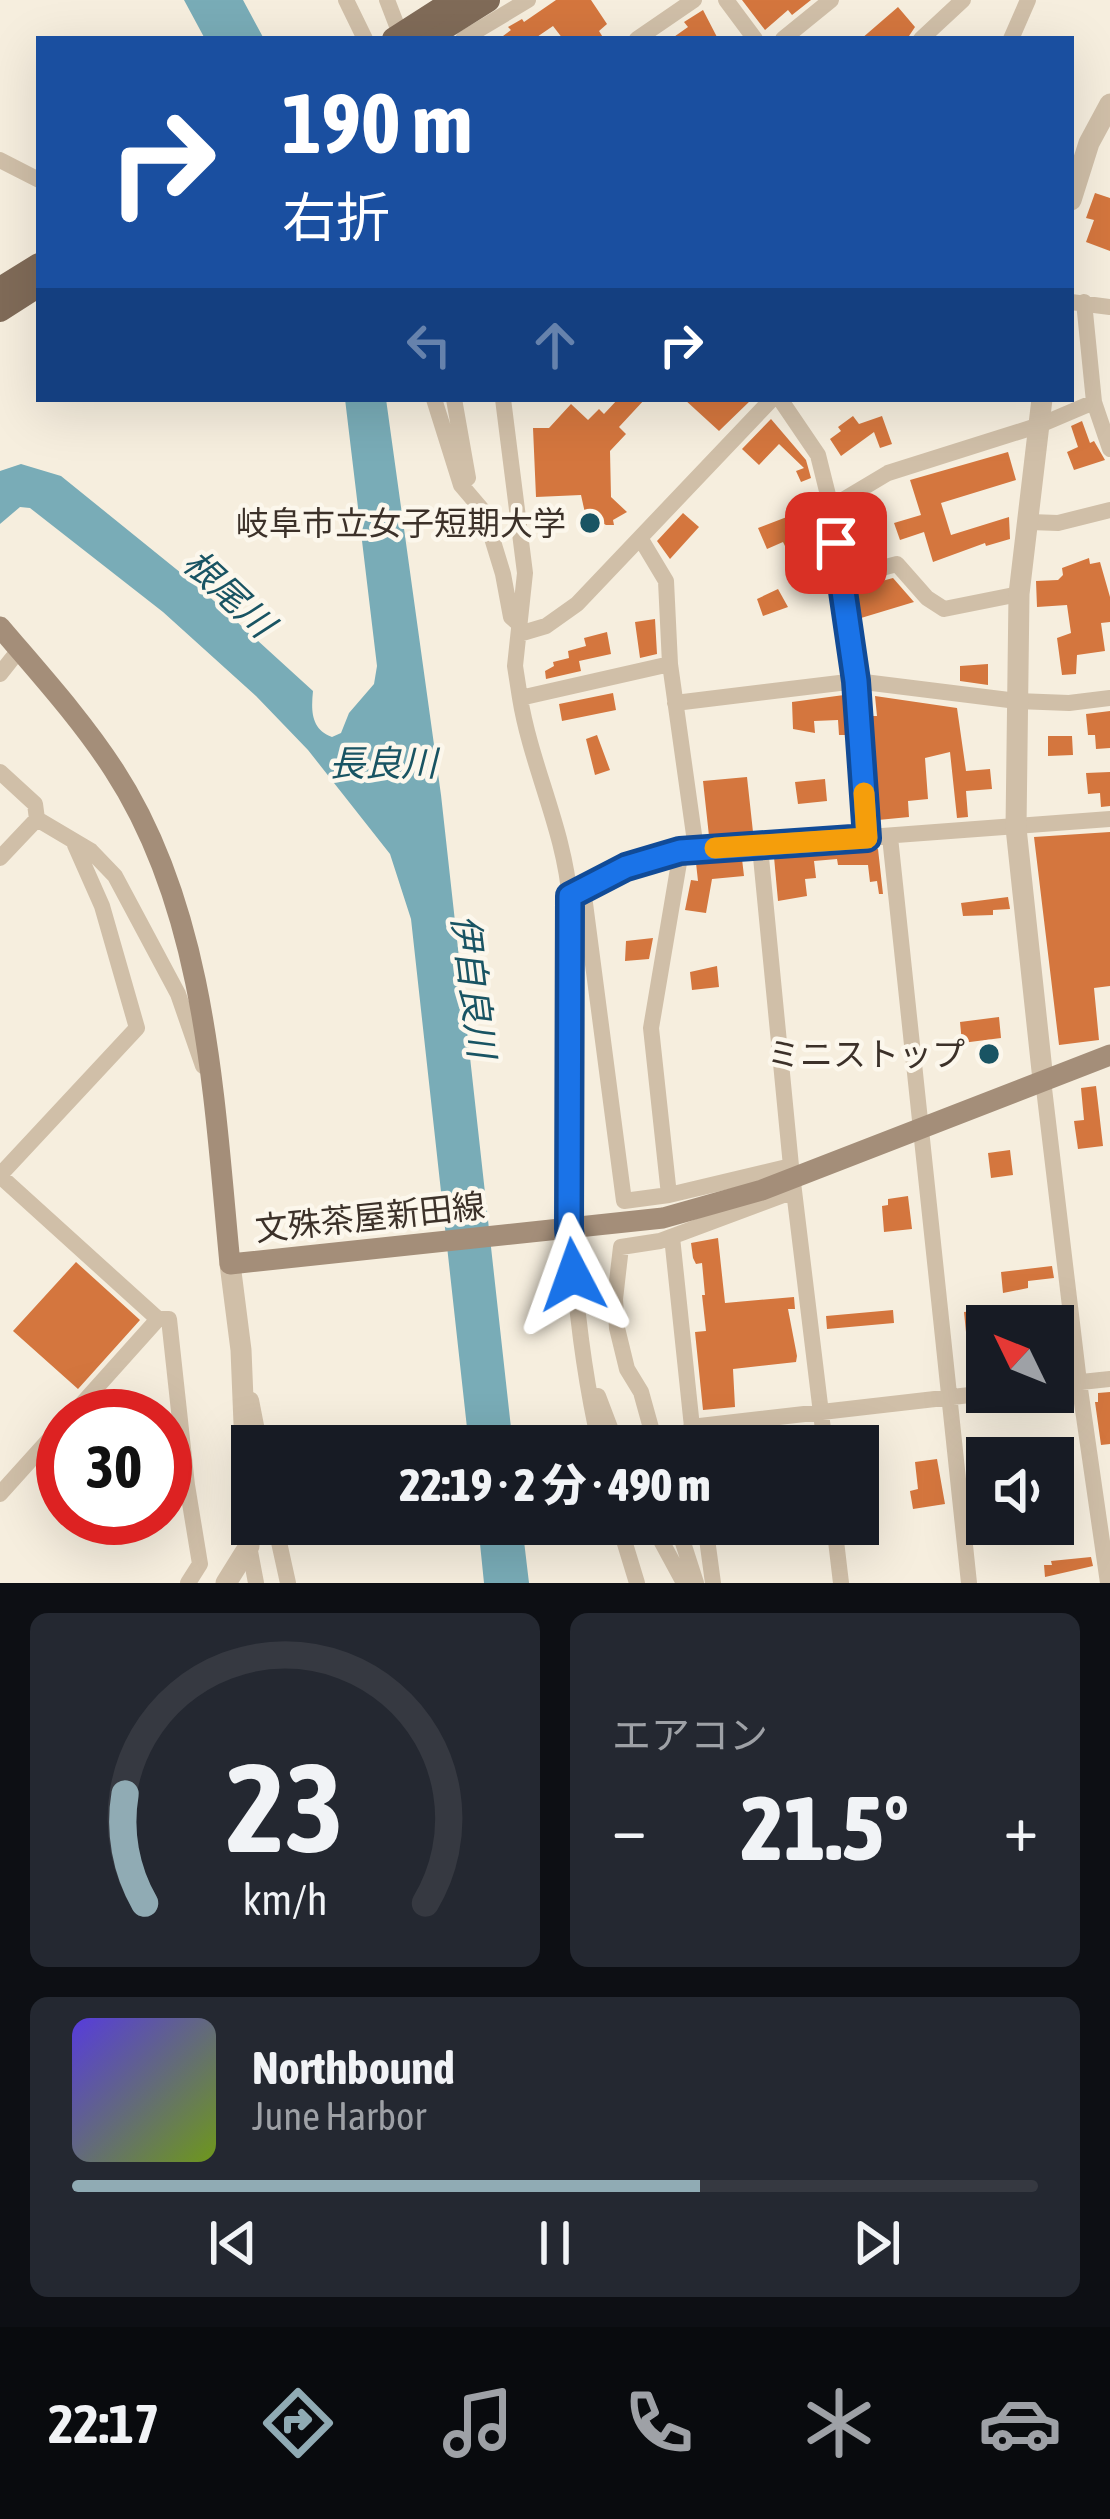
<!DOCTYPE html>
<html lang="ja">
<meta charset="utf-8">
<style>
body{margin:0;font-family:"Asap Condensed","Noto Sans JP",sans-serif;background:#242831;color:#f1f3f6;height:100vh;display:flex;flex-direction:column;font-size:45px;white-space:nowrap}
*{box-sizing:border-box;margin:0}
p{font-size:39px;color:#9ea1a6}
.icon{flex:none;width:66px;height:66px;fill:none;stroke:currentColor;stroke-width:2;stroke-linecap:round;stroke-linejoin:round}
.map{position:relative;height:1583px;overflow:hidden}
.panel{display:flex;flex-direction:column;gap:30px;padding:30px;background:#0d0f14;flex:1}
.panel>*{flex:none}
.banner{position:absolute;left:36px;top:36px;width:1038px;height:366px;border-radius:0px;box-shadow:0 12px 48px #0002;background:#1a4fa0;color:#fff;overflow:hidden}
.needle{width:78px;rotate:313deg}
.controls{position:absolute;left:966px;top:1305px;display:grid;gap:24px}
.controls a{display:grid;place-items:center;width:108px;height:108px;border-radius:0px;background:#171b24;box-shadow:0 12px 48px #0002;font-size:60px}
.speed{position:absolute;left:36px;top:1389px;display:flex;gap:24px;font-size:60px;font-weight:700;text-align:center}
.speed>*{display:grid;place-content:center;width:156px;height:156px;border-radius:50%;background:#171b24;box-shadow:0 12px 48px #0002;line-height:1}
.speed .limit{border:18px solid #d22;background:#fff;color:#111}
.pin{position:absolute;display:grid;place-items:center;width:102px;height:102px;color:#fff;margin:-51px;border-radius:24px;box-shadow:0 6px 18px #0006}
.me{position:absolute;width:132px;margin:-66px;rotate:356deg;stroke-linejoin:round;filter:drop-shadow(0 0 9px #0008)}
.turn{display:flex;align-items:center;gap:42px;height:252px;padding:0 48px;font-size:54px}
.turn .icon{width:156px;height:156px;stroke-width:2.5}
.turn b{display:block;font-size:84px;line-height:102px}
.lanes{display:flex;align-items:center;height:114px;padding:0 48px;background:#0003;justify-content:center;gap:60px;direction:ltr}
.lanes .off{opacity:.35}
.big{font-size:90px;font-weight:800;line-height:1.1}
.panel .tile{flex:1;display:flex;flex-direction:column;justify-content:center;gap:18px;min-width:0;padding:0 42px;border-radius:18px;background:#242831}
.panel .dial{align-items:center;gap:0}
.dial svg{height:312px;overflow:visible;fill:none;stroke:#363941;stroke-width:7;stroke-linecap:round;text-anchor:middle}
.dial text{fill:#f1f3f6;stroke:none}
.song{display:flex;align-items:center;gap:36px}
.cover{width:144px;height:144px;border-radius:18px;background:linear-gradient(135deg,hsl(250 70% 55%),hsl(80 70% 35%))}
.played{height:12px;border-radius:6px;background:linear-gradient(90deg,#90abb4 65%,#363941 65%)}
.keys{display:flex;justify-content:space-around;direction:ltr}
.heat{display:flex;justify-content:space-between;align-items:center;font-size:66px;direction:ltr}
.panel .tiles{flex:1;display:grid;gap:30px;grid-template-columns:1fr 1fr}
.tile:last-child{grid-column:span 2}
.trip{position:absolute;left:231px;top:1425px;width:648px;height:120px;border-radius:0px;background:#171b24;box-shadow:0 12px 48px #0002;font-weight:800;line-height:120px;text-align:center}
.dock{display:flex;height:192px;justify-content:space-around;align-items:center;background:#090b0e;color:#9ea1a6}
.dock .icon{width:84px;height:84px}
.dock .on{color:#90abb4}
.dock b{font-size:54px;color:#f1f3f6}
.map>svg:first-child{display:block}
.water{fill:#79acb7}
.building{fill:#d4763e}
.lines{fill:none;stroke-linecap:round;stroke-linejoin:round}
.minor{stroke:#d0bfa8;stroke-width:16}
.tertiary{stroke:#d0bfa8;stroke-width:21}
.secondary{stroke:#a48e79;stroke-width:21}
.primary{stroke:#806b58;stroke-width:24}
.primary-bridge{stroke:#806b58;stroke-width:24}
.route-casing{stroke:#114b97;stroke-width:30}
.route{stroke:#1a73e8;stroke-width:21}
.slow{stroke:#f59e0b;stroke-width:21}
.poi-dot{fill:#195463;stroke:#fcf7ec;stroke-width:4.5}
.labels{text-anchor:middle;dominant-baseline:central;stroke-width:9;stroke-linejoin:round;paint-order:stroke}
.poi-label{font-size:33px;fill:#3c3129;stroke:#fcf7ec;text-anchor:end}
.street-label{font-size:33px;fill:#3c3129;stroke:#fcf7ec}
.water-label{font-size:36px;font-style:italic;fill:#195463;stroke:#fcf7ec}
</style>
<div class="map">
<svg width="1110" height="1583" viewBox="0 0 1110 1583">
<rect width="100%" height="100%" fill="#f6eede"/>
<path class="water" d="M184,0H243L264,39H205Z
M345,399H386L441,795L513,1446H469L411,919L390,854L308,750L256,696L163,612L30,508L20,507L0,524V471L21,464L61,476L202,590L313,691C311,711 311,729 332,737L341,733L349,713L374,684L377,666Z
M478,1524H522L529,1583H484Z"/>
<path class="building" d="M556,0H591L607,24L599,31L604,39H563L553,26L534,39H499L511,30L508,27L522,19L524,22Z
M742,0H811L792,15L788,10L765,30Z
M898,7L915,27L907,39H861Z
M703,10L718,39H671L688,27L684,22Z
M1095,193L1110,198V251L1086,242L1094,220L1086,218Z
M618,399H645L619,427L626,434L610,451L611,497L627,512L613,520L614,525H606L585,513L581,495L536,497L533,428H549L571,404L588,420L599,409L604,414Z
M684,399H752L719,431Z
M853,416L859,424L882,416L892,444L880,448L874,432L841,456L830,439L841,431L838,427Z
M771,419L806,460L811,478L801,482L796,471L804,468L779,444L759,465L742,449Z
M1082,421L1090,443L1094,441L1105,460L1074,470L1067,452L1078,447L1071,426Z
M1008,452L1016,480L941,503L951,535L1009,517L1010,539L986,546L985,543L933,562L924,532L900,540L894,523L921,515L910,480Z
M683,513L699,527L670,559L657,541Z
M792,515L801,535L785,546L783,542L767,549L758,528Z
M1089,558L1090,564L1100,562L1110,597V622L1101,623L1105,651L1077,655L1076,674L1062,675L1057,638L1071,633L1067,605L1037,607L1036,581L1058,580L1063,575L1062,568Z
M893,578L914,602L861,618L856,588Z
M778,589L788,607L763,616L757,599Z
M655,619L657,654L640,658L635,622Z
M607,632L611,654L579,661L581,671L546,679L545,671L554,666L553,662L569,658L568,651L586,646L584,638Z
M988,664V685L960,681V666Z
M613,693L616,710L562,721L559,704Z
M844,695L847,735H839L838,720L814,721L815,733L793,729L792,702Z
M875,696L957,708L966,771L990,769L992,789L966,791L968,817L957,818L950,752L925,758L928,799L908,801L909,817L878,820L871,716H877Z
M1110,711V748L1096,749L1095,735H1088L1086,714Z
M597,735L610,770L595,775L586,739Z
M1048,736H1072L1073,755L1048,756Z
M1110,772V806L1101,807L1100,793L1088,794L1086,773Z
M747,777L753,832L709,836L703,781Z
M825,779L827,801L798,804L795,782Z
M1110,832V986L1094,988L1099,1040L1059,1045L1034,837Z
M878,849L883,894H879L877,881L870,882L868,865H838L837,859L814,861L816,878L805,879L807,896L778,901L774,857Z
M742,859L744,876L712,879L706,913L685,910L691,880L698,881L696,863Z
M1008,897L1010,909L993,910V915L963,916L961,903Z
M653,938L649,959L625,961L626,941Z
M717,966L719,987L692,990L690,972Z
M999,1017L1001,1038L962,1043L960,1022Z
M1096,1086L1103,1146L1078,1149L1074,1121L1084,1120L1081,1088Z
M1010,1150L1013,1175L991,1178L988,1153Z
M908,1196L912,1229L884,1232L882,1206L888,1205V1199Z
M718,1238L725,1303L794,1297L795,1309H788L797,1356L796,1362L733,1369L735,1407L703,1410L695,1332L706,1331L702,1295H705L702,1263L696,1264L693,1258L691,1243Z
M76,1262L140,1320L78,1389L13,1331Z
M1052,1266L1054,1278L1028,1281V1288L1003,1293L1001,1272Z
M1000,1308V1326L966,1332L964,1312Z
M893,1310L894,1323L827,1329L826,1316Z
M1110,1392V1444L1101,1445L1095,1402H1098V1393Z
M937,1459L945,1504L913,1509L910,1491L918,1489L915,1462Z
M1091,1557L1093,1566L1045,1577L1044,1565H1052L1051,1561Z"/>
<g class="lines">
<path class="minor" d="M346,0L365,39
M387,0L402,39
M726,0L755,39
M463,39L528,0
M637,39L694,0
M783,39L831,0
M921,39L963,0
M1011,39L1028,0
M0,160L39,180
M1071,302L1110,307
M434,399L461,485L484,512L503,574L511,617L519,624
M454,399L468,478
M503,399L525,573L515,666L520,698
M780,399L818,455L831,507L840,579L897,564L927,598L944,609L1019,594
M1094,402L1110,449
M831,507L888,473L1040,425L1094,402L1084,302
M1030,522L1058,523L1110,510
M642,541L666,581L670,664L696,849
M840,579L856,681L867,838
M519,634L546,626L577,604L772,399
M0,674L19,650
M675,703L856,681L1017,701L1069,703L1110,698
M0,772L35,804L37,819L91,851L115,876L178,994L203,1066
M890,837L969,1583
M760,847L791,1166L825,1446
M681,851L651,1028L669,1195L791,1166
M0,858L37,819
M583,888L624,1201L669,1195
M570,896L626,867L681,851L1110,819
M1043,1080L1079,1382L1108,1583
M0,1175L137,1028L102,906L75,845
M0,1176L158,1319H169L187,1485L200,1564L188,1583
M672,1237L694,1446
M1053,1385L1110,1379
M598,1396L617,1446
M251,1400L260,1446
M71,1416L158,1319
M691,1427L996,1392
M600,1446C571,1320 567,1194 568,1065C568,1011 574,955 570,901C565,831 531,766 520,698L670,664
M656,1446L641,1392L627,1369L617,1328L615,1299L621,1247L660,1241L794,1191
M0,1494L63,1424
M275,1524L288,1583
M619,1524L637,1583
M652,1524L684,1583
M677,1524L696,1583
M705,1524L713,1583
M834,1524L841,1583
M249,1546L256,1583"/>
<path class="tertiary" d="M1071,200L1089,143L1110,104
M1042,399L1019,594L1016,828L1043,1080
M226,1583L249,1546L241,1350L230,1264"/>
<path class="secondary" d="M0,627C39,673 81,719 114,770C207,913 214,1100 230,1264L663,1218L762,1190L1110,1055"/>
<path class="primary" d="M426,39L488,0
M0,289L39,265
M0,310L39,285"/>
<path class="primary-bridge" d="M394,39L455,0"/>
</g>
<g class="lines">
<defs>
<path id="route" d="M573,1275L569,1228L570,896L626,867L680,851L867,838L856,681L836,543"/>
</defs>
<use href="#route" class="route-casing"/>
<use href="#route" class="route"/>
<path class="slow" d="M715,848L867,838L864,793"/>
</g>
<g class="poi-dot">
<circle cx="590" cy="523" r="12"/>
<circle cx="989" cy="1054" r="12"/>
</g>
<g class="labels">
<g class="poi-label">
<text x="566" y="523">岐阜市立女子短期大学</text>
<text x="965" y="1054">ミニストップ</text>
</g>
<g class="street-label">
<text transform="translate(370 1217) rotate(-6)">文殊茶屋新田線</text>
</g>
<g class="water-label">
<text transform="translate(229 593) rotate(43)">根尾川</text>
<text x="383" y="763">長良川</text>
<text transform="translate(474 986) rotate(83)">伊自良川</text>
</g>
</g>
</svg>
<div class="controls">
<a><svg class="needle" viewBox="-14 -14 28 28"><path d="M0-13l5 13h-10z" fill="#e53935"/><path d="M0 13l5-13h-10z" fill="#9ea1a6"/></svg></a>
<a><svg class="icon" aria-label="sound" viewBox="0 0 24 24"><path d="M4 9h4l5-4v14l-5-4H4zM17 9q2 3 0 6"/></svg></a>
</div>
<div class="speed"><div class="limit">30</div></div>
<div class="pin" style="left:836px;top:543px;background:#d93025"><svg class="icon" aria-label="arrive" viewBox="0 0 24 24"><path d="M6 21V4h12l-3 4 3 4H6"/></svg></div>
<svg class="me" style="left:573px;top:1275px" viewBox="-20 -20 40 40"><path d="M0-17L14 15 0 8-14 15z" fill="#1a73e8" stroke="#fff" stroke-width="4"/></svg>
<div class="trip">22:19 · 2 分 · 490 m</div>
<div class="banner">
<div class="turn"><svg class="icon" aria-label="right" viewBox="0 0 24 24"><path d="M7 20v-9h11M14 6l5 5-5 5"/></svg><div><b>190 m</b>右折</div></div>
<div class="lanes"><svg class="icon off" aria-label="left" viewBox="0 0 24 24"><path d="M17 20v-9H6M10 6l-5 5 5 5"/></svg><svg class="icon off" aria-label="ahead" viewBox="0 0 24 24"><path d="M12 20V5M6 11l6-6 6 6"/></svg><svg class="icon" aria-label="right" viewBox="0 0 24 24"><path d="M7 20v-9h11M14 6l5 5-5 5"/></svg></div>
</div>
</div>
<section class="panel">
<div class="tiles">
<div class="tile dial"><svg viewBox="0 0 100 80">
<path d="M14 69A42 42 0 1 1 86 69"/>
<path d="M14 69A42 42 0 0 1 9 41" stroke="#90abb4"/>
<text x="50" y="56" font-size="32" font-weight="700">23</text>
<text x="50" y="72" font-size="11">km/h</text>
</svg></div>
<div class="tile"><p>エアコン</p>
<div class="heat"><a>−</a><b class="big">21.5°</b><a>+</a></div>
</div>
<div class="tile">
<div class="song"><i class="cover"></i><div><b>Northbound</b><p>June Harbor</p></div></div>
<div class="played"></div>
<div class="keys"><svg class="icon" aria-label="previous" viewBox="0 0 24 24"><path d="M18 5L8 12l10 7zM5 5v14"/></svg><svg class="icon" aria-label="pause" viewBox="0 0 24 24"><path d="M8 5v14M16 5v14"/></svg><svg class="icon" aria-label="next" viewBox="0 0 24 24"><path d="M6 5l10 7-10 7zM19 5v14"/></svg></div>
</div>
</div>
</section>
<nav class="dock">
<b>22:17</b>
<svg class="icon on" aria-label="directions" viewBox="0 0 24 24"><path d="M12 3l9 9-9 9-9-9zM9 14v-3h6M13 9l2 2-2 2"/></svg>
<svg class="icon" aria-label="music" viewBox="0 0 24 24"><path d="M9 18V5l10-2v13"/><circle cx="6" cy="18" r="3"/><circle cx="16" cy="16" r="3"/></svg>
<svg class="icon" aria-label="phone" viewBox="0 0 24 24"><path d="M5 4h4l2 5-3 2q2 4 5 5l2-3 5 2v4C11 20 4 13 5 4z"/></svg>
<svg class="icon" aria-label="climate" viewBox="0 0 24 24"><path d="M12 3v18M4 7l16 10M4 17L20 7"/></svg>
<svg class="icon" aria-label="car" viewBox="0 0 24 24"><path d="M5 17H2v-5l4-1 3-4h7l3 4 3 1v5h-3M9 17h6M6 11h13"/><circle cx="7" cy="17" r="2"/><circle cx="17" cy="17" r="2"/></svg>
</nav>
